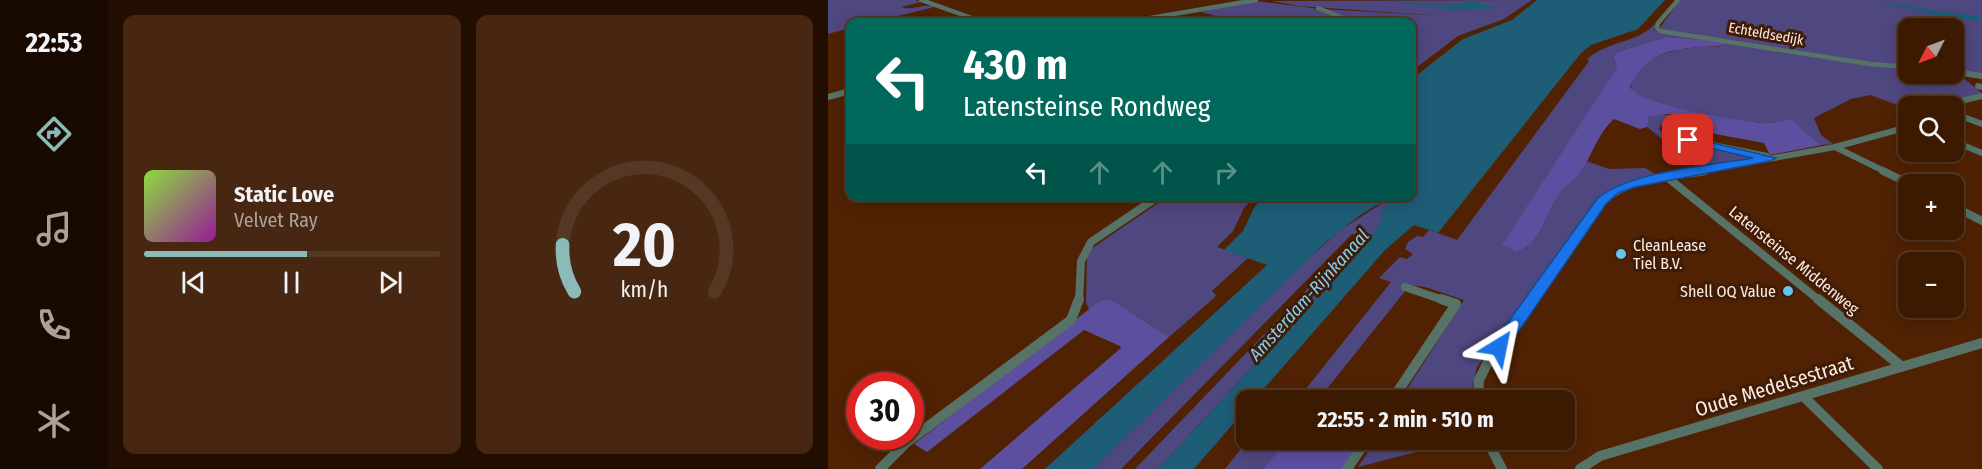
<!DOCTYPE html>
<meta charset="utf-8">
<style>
body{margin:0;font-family:"Fira Sans Condensed",sans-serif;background:#472711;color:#f1f3f6;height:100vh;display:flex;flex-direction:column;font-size:22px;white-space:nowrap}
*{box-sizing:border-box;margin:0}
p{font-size:20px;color:#aca199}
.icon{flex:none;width:33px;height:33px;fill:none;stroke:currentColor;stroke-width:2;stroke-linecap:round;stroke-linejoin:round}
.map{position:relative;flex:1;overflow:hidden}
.drawer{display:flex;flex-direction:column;gap:15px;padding:15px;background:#210e01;width:720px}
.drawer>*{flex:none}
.guide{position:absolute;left:18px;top:18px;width:570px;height:183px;border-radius:12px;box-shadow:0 3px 15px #0003,0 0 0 2px #553824;background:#00695c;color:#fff;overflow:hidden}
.needle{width:39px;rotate:228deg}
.fabs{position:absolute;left:1070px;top:18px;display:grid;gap:12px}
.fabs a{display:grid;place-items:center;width:66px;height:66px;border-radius:12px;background:#3c1a02;box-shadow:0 3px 15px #0003,0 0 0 2px #553824;font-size:30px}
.speed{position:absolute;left:18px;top:372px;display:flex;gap:12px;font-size:30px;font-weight:700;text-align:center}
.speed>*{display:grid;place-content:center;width:78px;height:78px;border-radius:50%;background:#3c1a02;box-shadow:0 3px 15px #0003,0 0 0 2px #553824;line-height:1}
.speed .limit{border:9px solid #d22;background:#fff;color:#111}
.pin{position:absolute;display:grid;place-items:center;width:51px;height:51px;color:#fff;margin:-26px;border-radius:12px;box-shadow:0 3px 9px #0006}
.me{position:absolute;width:66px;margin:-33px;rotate:35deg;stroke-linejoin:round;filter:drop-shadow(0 0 4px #0008)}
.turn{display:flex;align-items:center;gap:21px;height:126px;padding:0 18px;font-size:27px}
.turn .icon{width:78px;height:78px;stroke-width:2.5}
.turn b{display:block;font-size:42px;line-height:51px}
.lanes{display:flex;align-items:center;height:57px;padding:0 18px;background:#0003;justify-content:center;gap:30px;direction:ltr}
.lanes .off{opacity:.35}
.drawer .widget{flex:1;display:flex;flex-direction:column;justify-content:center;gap:9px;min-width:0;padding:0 21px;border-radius:12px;background:#472711}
.drawer .dial{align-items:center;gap:0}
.dial svg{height:156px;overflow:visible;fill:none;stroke:#553824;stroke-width:7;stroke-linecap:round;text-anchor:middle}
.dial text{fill:#f1f3f6;stroke:none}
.song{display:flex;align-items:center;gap:18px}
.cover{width:72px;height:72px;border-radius:9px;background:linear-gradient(135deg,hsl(90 70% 55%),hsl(300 70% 35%))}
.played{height:6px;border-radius:3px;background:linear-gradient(90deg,#8bbbb9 55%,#553824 55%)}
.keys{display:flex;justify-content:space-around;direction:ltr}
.drawer .tiles{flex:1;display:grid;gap:15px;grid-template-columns:repeat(2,1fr)}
.trip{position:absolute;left:408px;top:390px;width:339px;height:60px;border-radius:12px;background:#3c1a02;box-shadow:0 3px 15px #0003,0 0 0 2px #553824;font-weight:700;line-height:60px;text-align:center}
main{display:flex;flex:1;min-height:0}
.dock{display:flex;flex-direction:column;width:108px;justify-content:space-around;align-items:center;background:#180a01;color:#aca199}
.dock .icon{width:42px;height:42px}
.dock .selected{color:#8bbbb9}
.dock b{font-size:27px;color:#f1f3f6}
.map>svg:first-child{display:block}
.green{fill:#4f477f}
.forest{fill:#5c4f9f}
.water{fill:#1d5d76}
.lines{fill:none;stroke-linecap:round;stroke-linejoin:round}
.minor-far3{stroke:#577368;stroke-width:4.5}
.minor-far2{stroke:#577368;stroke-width:6}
.minor-far1{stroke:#577368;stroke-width:8}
.minor{stroke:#577368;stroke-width:10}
.route{fill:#1a73e8;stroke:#114b97;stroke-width:1.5}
.poi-dot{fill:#65c5ee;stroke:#3f1c06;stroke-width:2}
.labels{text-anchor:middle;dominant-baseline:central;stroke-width:6;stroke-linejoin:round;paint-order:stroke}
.far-street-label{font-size:14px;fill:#fdeae1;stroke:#3f1c06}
.poi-label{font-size:16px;fill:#fdeae1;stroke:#3f1c06;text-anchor:start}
.street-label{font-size:16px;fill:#fdeae1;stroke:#3f1c06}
.water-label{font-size:18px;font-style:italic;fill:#81d0f4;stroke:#3f1c06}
.near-street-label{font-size:20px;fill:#fdeae1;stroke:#3f1c06}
</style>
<main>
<nav class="dock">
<b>22:53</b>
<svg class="icon selected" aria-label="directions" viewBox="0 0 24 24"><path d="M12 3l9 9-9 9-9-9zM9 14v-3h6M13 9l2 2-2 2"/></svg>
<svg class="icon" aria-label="music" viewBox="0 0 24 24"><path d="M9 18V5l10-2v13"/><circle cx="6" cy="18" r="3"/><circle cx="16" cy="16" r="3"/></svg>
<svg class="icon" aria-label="phone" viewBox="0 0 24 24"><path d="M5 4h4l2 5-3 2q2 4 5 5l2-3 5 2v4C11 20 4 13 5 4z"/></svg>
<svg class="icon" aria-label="climate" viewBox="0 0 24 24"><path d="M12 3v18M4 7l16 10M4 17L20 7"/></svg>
</nav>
<section class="drawer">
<div class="tiles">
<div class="widget">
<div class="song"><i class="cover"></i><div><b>Static Love</b><p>Velvet Ray</p></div></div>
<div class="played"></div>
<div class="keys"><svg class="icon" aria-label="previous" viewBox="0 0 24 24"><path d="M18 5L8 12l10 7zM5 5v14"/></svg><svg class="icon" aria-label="pause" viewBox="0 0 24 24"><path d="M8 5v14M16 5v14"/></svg><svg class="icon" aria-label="next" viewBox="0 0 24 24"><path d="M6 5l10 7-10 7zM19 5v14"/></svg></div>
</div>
<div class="widget dial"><svg viewBox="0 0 100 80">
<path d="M14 69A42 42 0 1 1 86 69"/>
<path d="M14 69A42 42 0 0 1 8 45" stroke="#8bbbb9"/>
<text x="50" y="56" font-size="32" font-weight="700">20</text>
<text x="50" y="72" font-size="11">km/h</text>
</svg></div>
</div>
</section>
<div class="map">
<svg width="1154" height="469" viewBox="0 0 1154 469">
<rect width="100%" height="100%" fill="#502203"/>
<path class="green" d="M0,0H87L93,2L73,7C85,11 96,3 107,7L45,22H22V28L0,34Z
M704,0L676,19L630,36L584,71V22L518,18L493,9L614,16L471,6L444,1Z
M852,0H1154V75L1125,72V28H1080V66L1042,63L891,38L1043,65L1080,68V74H1130L1154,93L1107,104L1108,106H1080V116L1069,111L1078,108L1042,95L1023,99L986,118L993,135L1005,144L994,145L975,132L964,120C956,121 949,123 940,123C910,123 827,108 803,91C804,58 843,50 869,47C879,46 893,49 901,42L838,37L789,52L785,57L789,67L675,245L688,252C715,243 716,215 731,193C740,180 748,178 758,161L781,169L817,168L831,176L790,186L774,197L649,367L642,400H572L636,300L597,287L582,285L490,400H469L563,282L551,278L572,257L579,259L585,254L577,249L580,242L589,236L595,237L601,230L629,240L761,61L759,59C783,39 810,44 829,22L826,29L830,32L889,38L840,33L831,29Z
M427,1L485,8L515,19L507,22H411L373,12Z
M828,114L863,118L860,129L833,125L831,129L852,147L859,145L872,148L873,145L933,157L871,169L819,127L821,116Z
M339,197H426L416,208L405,231L389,247L420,258L384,291L388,295L386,298L341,337L284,300L273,301L262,311L258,303L259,255L263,249Z
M559,200L566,202L554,216H557L538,244L330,469H307L509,258H521L539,238L524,234L293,469H265L472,266L514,229Z
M420,440H459L435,469H397Z
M548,440H635L530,467Z"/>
<path class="forest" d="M838,37L902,42C892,48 881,46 870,47C835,51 818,55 802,87C809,105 915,122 936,123C946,124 954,121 964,119L975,131L994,145L942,155L936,143L860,129L863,118L842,114L821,116L819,127L812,129L786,119C769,134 764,157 751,174C745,182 736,185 731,194C716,215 715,243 688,252L674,245L789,67L785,57L789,52Z
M273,300H284L341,337L194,469H152L293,348L292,346L256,330L99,452L86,444Z
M459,440H536L516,469H435Z"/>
<path class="water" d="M553,0L613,6L648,1L666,9L623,10Z
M709,0H837L810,29L763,45L753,53L610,233L586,225L557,250L426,400H418V409L366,469H330L538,244L556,217L550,215L562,203H565V201C547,199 511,232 496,244L265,469H217L439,265L396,250L415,231L427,206L436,197L584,196V79L635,39L684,20Z
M1049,2L1154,17V21L1117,17Z"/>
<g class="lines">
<path class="minor-far3" d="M93,0L155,22
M850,0L830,23L829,28L832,31L1042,64L1080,67
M490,8L520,20L540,22
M299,22L428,0
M1125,72L1145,75"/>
<path class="minor-far2" d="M1134,73L1154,76
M1150,86L1154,87
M0,97L22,91
M1111,106L1154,96
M1125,113L1154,124
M860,140L939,156
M1125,141L1154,153
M1007,147L1058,172
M868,172L1007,147L1080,127"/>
<path class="minor-far1" d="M1055,171L1082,184
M839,177L992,301
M1125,206L1154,221
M577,287L618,301
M251,301L253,261L263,242L331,196
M704,301L774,202C799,177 843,177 877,171"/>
<path class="minor" d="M990,299L1073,366
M976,397L1050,469
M564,400L628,304L613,299
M650,400L651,380L659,364L705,299
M659,440L674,469
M52,469L79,442L243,320L251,299
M519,469L539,440
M752,469L772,456L1154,343"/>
</g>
<path class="route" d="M860,137L948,158L942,161L807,187L790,193L778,204L677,351H665L663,347L665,343L769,199C798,172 884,165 925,158L856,142L855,140Z"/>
<g class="poi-dot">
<circle cx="793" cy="254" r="6"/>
<circle cx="960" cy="291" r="6"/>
</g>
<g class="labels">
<g class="far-street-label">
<text transform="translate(938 34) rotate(10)">Echteldsedijk</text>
</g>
<g class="poi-label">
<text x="805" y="245">CleanLease<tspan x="805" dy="18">Tiel B.V.</tspan></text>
<text x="948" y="291" text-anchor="end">Shell OQ Value</text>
</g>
<g class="street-label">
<text transform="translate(966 260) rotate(39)">Latensteinse Middenweg</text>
</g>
<g class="water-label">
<text transform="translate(481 295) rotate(-48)">Amsterdam-Rijnkanaal</text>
</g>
<g class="near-street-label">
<text transform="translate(946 386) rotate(-17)">Oude Medelsestraat</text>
</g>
</g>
</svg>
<div class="fabs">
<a><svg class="needle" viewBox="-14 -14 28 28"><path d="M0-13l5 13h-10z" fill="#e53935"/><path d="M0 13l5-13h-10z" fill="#aca199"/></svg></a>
<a><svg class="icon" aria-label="search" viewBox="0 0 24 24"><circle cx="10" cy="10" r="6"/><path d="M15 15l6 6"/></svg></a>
<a>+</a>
<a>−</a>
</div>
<div class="speed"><div class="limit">30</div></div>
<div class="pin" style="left:860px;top:140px;background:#d93025"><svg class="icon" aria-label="arrive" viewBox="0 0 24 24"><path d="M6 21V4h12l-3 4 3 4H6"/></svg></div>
<svg class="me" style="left:671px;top:347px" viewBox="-20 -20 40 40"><path d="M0-17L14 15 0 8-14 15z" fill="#1a73e8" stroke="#fff" stroke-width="4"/></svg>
<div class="trip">22:55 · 2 min · 510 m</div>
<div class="guide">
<div class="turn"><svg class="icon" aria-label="left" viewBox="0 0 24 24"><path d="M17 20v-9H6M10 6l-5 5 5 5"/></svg><div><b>430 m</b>Latensteinse Rondweg</div></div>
<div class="lanes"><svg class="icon" aria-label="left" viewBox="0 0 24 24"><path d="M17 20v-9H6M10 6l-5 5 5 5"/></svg><svg class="icon off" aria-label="ahead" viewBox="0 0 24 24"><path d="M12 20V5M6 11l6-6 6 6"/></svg><svg class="icon off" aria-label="ahead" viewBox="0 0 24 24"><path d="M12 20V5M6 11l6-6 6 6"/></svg><svg class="icon off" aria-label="right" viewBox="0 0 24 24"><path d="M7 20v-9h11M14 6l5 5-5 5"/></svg></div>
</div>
</div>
</main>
